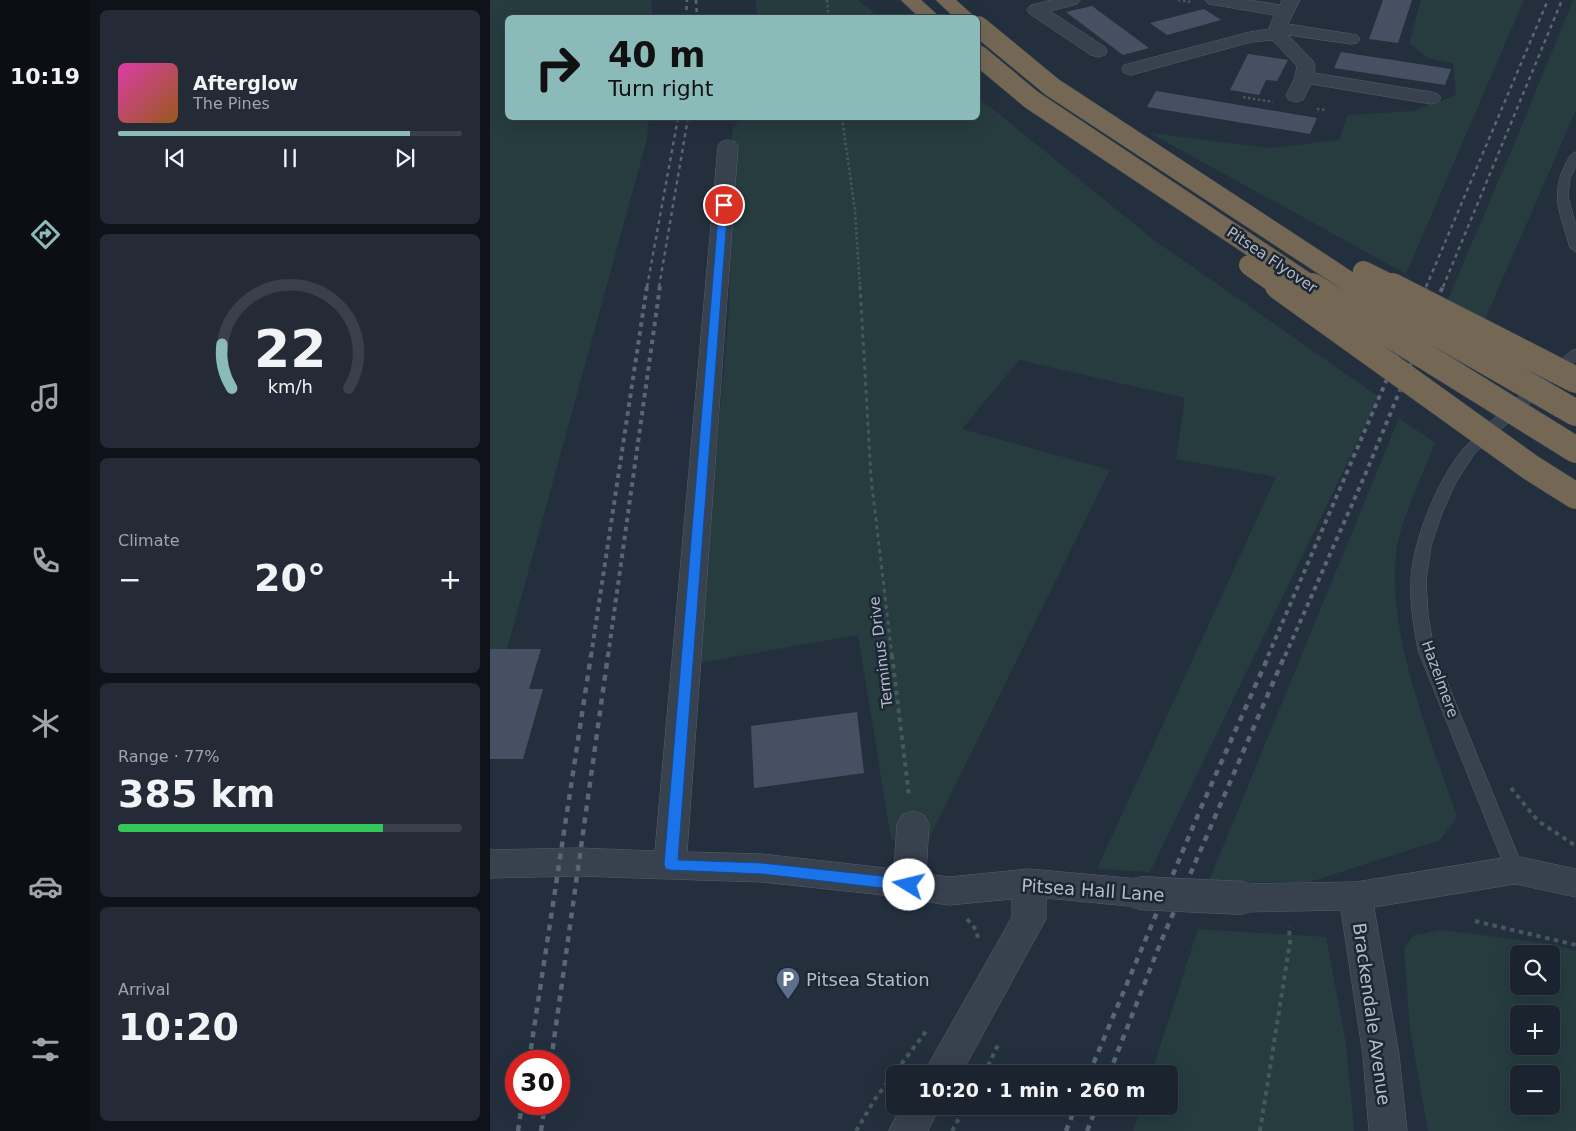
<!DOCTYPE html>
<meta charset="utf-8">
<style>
body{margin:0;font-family:"DejaVu Sans",sans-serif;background:#242b36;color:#f1f3f6;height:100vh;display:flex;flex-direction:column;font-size:19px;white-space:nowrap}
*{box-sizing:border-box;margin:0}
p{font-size:16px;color:#a0a4aa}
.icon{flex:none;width:28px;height:28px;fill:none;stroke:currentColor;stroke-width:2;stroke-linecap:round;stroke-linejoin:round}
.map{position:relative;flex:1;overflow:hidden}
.drawer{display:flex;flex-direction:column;gap:10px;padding:10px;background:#0f1319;width:400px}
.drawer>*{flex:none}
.guide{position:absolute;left:15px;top:15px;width:475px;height:105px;border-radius:8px;box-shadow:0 5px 20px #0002,0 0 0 1px #39404a;background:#8bbbb9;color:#111;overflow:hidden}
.controls{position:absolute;left:1020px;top:945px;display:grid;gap:10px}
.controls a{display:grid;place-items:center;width:50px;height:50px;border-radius:8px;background:#1b232e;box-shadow:0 5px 20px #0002,0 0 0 1px #39404a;font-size:25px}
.speed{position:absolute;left:15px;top:1050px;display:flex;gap:10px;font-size:25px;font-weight:700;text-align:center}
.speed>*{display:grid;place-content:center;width:65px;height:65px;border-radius:50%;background:#1b232e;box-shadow:0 5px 20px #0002,0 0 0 1px #39404a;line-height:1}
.speed .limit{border:8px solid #d22;background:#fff;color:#111}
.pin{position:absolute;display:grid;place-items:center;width:42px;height:42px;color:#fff;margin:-21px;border:2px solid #fff;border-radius:50%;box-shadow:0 1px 5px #0007}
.me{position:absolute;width:55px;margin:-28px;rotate:279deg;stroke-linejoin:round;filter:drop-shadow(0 0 4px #0008)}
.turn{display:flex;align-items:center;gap:18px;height:105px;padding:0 20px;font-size:22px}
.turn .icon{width:65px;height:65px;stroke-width:2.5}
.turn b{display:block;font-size:35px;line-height:42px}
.big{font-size:38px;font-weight:800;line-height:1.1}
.drawer .widget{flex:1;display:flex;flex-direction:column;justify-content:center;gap:8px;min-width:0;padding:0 18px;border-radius:8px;background:#242b36}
.drawer .dial{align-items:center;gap:0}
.dial svg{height:130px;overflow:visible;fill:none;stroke:#39404a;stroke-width:7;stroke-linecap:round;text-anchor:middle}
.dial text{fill:#f1f3f6;stroke:none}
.song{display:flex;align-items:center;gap:15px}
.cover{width:60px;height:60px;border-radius:8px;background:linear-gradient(135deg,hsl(320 70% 55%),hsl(30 70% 35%))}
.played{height:5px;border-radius:2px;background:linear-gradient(90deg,#8bbbb9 85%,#39404a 85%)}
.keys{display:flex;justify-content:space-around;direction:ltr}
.heat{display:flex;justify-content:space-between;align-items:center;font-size:28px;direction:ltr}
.charge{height:8px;border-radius:4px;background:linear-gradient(90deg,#34c759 77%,#39404a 0)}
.trip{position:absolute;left:396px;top:1065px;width:292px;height:50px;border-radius:8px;background:#1b232e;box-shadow:0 5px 20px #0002,0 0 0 1px #39404a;font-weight:800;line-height:50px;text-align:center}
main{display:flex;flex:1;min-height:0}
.dock{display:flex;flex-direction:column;width:90px;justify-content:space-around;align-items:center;background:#0b0e12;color:#a0a4aa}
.dock .icon{width:35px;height:35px}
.dock .selected{color:#8bbbb9}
.dock b{font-size:22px;color:#f1f3f6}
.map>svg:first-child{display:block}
.green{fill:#263c3f;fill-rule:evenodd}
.building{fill:#455162}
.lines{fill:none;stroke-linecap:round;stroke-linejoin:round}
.lane-casing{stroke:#565f6c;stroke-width:1}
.street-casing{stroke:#565f6c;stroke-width:1}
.highway-casing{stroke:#434c59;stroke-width:1}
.path-far2{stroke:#44595c;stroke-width:2.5;stroke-dasharray:2.5 2.5;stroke-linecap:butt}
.path-far1{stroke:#44595c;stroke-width:3;stroke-dasharray:4 4;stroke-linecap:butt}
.path{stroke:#44595c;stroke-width:4;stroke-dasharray:4.5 4.5;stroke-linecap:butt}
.lane{fill:#38414e;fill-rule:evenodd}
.street{fill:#38414e;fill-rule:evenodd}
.highway{fill:#746855;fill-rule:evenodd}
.rail-far2{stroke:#5a6575;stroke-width:2.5;stroke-dasharray:4 4;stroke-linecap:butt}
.rail-far1{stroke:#5a6575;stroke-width:4;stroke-dasharray:4.5 4.5;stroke-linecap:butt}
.rail{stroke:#5a6575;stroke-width:4.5;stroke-dasharray:6 6;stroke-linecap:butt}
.street-bridge-casing{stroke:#565f6c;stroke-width:34;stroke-linecap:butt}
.highway-bridge-far1-casing{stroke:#434c59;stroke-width:21;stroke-linecap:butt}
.highway-bridge-casing{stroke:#434c59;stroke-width:27;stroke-linecap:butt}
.street-bridge{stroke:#38414e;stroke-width:33}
.highway-bridge-far1{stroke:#746855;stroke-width:20}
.highway-bridge{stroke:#746855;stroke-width:26}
.route{fill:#1a73e8;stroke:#114b97}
.labels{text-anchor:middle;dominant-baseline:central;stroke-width:5;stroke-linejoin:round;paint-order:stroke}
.street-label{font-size:15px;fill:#b4bcc9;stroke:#1d2633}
.near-street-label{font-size:18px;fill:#b4bcc9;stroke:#1d2633}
.near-poi-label{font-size:18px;fill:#b4bcc9;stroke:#1d2633;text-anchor:start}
</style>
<main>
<nav class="dock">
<b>10:19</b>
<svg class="icon selected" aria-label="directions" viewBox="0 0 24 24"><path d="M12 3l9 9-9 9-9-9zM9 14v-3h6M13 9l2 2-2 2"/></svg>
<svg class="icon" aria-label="music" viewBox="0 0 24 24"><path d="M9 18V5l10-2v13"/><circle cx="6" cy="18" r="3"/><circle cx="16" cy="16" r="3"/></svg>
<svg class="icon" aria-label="phone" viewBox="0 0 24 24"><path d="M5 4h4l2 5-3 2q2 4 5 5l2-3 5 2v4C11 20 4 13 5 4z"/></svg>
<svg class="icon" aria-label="climate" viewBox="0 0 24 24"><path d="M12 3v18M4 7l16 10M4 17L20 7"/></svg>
<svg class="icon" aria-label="car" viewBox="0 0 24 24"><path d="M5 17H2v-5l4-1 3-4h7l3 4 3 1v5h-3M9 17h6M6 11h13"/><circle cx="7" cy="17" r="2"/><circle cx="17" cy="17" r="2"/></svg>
<svg class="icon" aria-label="filters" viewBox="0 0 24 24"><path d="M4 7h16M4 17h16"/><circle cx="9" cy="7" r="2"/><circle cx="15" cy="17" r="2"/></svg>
</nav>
<section class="drawer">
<div class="widget">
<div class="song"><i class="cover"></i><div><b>Afterglow</b><p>The Pines</p></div></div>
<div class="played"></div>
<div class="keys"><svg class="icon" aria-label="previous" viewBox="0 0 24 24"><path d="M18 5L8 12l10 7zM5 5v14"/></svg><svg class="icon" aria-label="pause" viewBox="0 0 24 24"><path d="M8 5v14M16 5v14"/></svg><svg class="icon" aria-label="next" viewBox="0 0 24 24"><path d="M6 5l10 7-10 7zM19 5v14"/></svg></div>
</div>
<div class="widget dial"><svg viewBox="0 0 100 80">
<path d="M14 69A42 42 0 1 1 86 69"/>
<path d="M14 69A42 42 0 0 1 8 42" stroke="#8bbbb9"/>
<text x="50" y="56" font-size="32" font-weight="700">22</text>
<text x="50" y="72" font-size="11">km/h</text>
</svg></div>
<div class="widget"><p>Climate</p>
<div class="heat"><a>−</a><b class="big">20°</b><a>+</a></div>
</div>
<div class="widget"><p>Range · 77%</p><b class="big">385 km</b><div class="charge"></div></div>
<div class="widget"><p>Arrival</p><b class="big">10:20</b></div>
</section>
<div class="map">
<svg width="1086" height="1131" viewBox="0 0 1086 1131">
<rect width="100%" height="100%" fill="#242f3e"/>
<path class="green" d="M0,0H161L163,17L18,18V118H159L157,139L0,711Z
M266,0H368L389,17H267Z
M931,0H1034L916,274L660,133L779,148L849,140L858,115L923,111L966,95L963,63L938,58L919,43Z
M1083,0H1086V110L993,324L956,304L1028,135Z
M488,97L664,240L889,397L660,872L607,869L786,477L686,459L695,398L529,360L472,429L620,470L437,843L401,839L368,635L208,663L239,309L242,131L250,118H488Z
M909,418L945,443C933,474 910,521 906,553C897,636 941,739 967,817L950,840L820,882L718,883Z
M708,929L836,937L856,1043L864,1131H643L651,1106H680V1074H661Z
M951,930L1061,944L1086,951V1131H938L920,1030L914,948L924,935ZM1029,954H1061V986H1029ZM1029,1014H1061V1046H1029ZM1029,1074H1061V1106H1029Z"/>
<path class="building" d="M893,0H922L908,43L879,39Z
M602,6L659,48L633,55L576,12Z
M714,9L731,20L677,35L660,23Z
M851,52L961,69L955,85L844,68Z
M758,54L798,60L787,81L776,80L769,95L740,90Z
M666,91L827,118L820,134L657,107Z
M0,649H51L39,689H53L33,759H0Z
M367,712L374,773L264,788L261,726Z"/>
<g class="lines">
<defs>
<path id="lane" d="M1086,152V166L1080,178L1078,196L1086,226V252L1080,248C1071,215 1059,196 1076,163C1079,158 1080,153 1086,152Z
M1086,350V361L985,453L966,482L952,513L941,546L936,580L938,615L944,650L1034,870L1031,875L1025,877L1019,875L1016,870L928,650C924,627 920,605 921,582C921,544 950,473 976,446C1008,412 1047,382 1081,351Z"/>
<path id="street" d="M562,0H590L587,4L560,11L615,47L617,51L615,55L608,57L601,55L540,14L537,10L540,6Z
M716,0H759L790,5L792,0H810L798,24L861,34L867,35L870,39L867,43L861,44L798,35L823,61L825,66L824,73L941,92L948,94L951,98L948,102L941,104L821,84L813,100L806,102L799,100L796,96L805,77L807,66L782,40L761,42L641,75L634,73L632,69L634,65L760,32L779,29L784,15L725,5L719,4Z
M238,140L245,142L248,146L197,852L272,854L404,869L407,824L412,815L423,811L434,815L439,824L436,874L459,877L539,869L649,879L661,883L666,893L661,903L649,907L556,898V919L471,1074H433L522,917V899L459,905L384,894L272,882L88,876L0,878V850L88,848L165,851L228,146L231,142Z
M1025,856L1086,869V897L1025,884L884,907L909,1055L917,1131H879L873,1055L851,910L753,912L741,908L736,898L741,888L753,884L866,882Z
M412,1106H450L438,1131H399Z"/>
<path id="highway" d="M411,0H431L451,18H430Z
M446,0H466L486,18H465Z"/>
</defs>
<use href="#lane" class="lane-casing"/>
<use href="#street" class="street-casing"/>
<use href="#highway" class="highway-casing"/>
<path class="path-far2" d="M337,0L339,18
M688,0L701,2
M753,97L783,102
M827,109L836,110
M352,118L365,211L370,287"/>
<path class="path-far1" d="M370,286L381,477L402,656"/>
<path class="path" d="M402,655L419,796
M1021,788L1048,821L1086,846
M477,919L487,931L488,942
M985,921L1086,945
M494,1074L508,1045
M366,1131L385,1099L437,1030
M462,1131L476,1106
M770,1131L800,942L799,926"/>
<use href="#lane" class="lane"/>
<use href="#street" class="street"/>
<use href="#highway" class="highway"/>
<path class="rail-far2" d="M206,0L207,18
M196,18L197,0
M157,287L188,118
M169,287L198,118
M936,287L1058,0
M953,287L1072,0"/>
<path class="rail-far1" d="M101,656L157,286
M118,656L170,286
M778,656L937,286
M795,656L875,475L953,286"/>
<path class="rail" d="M39,1061L101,655
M61,1061L118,655
M599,1074L710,810L779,655
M619,1074L670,944L795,655
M28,1131L32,1104
M51,1131L55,1104
M576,1131L586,1106
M597,1131L607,1106"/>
<defs>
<path id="street-bridge" d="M649,893L753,898"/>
<path id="highway-bridge-far1" d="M488,26L562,87L867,287
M488,55L542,100L823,287
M759,265L790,287
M873,271L905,287"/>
<path id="highway-bridge" d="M788,286L1040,467L1086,496
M822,286L1086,450
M865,286L1086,413
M902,286L1086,380"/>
</defs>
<use href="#street-bridge" class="street-bridge-casing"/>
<use href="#highway-bridge-far1" class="highway-bridge-far1-casing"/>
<use href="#highway-bridge" class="highway-bridge-casing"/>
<use href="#street-bridge" class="street-bridge"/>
<use href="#highway-bridge-far1" class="highway-bridge-far1"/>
<use href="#highway-bridge" class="highway-bridge"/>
</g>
<path class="route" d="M234,202L238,205L188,860L272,863L419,879L424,881L426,885L424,889L419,891L272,874L180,870L176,869L174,865L229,205Z"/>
<defs>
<symbol id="parking-pin" viewBox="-11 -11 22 30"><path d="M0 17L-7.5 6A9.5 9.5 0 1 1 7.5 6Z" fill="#5c6f8a" stroke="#1d2633"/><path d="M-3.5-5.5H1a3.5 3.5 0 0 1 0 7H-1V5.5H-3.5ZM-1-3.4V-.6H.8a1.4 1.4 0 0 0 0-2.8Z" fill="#fff"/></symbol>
</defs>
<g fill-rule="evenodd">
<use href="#parking-pin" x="284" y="965" width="28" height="38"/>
</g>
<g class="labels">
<g class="street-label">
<text transform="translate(782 260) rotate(34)">Pitsea Flyover</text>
<text transform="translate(391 652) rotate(-97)">Terminus Drive</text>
<text transform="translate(950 679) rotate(70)">Hazelmere</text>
</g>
<g class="near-street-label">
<text transform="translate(603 890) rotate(4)">Pitsea Hall Lane</text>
<text transform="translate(882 1014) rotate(82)">Brackendale Avenue</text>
</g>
<g class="near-poi-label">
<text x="316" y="979">Pitsea Station</text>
</g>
</g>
</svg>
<div class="controls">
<a><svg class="icon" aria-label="search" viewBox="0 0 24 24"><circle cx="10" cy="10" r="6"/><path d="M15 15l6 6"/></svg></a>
<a>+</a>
<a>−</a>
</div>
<div class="speed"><div class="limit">30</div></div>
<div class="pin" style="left:234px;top:205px;background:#d93025"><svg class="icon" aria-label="arrive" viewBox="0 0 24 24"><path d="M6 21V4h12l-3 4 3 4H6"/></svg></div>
<svg class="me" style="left:419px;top:885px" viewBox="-20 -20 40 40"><circle r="19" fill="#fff"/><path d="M0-13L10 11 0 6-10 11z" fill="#1a73e8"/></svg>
<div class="trip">10:20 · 1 min · 260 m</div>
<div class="guide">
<div class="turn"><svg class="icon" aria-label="right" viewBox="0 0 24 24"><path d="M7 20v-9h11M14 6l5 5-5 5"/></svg><div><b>40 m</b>Turn right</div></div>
</div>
</div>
</main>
